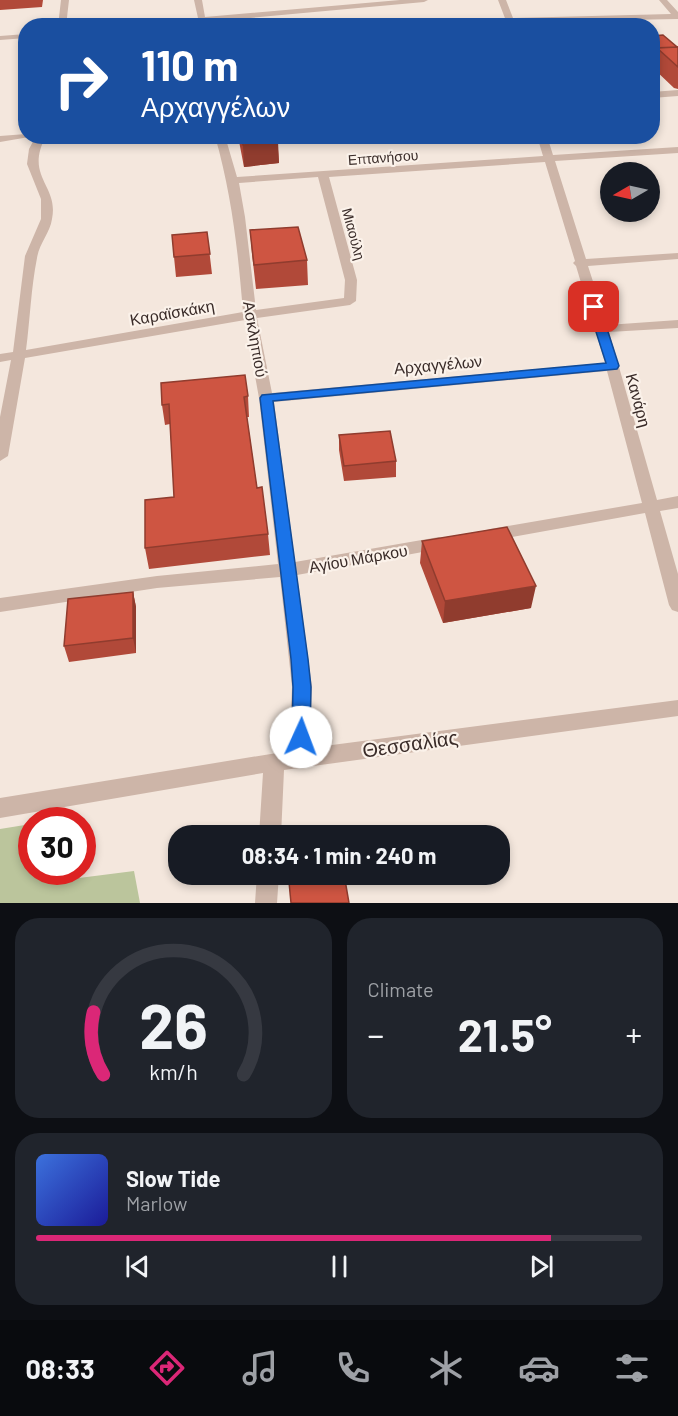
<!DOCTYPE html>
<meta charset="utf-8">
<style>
body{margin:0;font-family:Barlow,sans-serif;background:#20242c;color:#f1f3f6;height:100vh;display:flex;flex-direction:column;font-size:22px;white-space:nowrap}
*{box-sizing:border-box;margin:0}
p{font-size:20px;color:#9ea1a6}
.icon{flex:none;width:33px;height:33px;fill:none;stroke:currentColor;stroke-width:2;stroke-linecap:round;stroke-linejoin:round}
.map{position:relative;height:903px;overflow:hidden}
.details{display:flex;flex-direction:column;gap:15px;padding:15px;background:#0d0f14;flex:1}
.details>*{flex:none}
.hud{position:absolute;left:18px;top:18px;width:642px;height:126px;border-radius:24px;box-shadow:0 3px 9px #0003;background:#1a4fa0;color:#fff;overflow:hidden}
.needle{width:39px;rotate:261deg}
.tools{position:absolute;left:600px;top:162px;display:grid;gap:12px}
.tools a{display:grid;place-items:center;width:60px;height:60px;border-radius:50%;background:#171b24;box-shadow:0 3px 9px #0003;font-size:30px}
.speed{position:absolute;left:18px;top:807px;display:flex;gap:12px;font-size:30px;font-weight:700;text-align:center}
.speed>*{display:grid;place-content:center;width:78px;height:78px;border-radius:50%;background:#171b24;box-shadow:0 3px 9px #0003;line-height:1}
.speed .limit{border:9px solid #d22;background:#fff;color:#111}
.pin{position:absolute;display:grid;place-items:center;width:51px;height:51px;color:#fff;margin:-26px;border-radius:12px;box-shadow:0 3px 9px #0006}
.me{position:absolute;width:66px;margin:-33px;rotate:2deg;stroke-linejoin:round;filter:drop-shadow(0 0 4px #0008)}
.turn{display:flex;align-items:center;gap:21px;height:126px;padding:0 24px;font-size:27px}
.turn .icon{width:78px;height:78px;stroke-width:2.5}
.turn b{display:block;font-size:42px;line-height:51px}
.big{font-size:45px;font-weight:700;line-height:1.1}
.details .tile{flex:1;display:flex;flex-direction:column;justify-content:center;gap:9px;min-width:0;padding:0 21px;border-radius:24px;background:#20242c}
.details .dial{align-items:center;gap:0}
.dial svg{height:156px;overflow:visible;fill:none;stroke:#363941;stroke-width:7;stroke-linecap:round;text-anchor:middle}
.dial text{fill:#f1f3f6;stroke:none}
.song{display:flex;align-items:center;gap:18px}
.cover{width:72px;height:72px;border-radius:9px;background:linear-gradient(135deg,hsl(220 70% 55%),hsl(240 70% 35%))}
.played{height:6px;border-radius:3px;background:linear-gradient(90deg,#db2777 85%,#363941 85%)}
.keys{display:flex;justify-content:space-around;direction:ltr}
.heat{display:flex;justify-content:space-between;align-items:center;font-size:33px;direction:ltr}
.details .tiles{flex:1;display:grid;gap:15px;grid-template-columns:1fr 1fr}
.tile:last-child{grid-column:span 2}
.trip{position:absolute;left:168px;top:825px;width:342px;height:60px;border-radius:24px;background:#171b24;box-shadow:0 3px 9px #0003;font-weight:700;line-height:60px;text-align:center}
.tab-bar{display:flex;height:96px;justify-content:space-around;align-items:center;background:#090b0e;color:#9ea1a6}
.tab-bar .icon{width:42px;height:42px}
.tab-bar .active{color:#db2777}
.tab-bar b{font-size:27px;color:#f1f3f6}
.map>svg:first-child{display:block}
.green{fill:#bbc59c}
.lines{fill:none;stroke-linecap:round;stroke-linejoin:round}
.minor{fill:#cdb5a8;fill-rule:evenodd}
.wall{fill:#b14939}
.shaded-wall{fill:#903c2e}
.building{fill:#ce5542;stroke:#903c2e;stroke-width:1.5}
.route{fill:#1a73e8;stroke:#114b97;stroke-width:1.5}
.labels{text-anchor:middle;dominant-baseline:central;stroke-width:4.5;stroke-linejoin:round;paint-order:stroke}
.far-street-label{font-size:14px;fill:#3a2c29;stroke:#fbf2ea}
.street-label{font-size:16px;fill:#3a2c29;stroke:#fbf2ea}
.near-street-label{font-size:20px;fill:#3a2c29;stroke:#fbf2ea}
</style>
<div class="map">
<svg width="678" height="903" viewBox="0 0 678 903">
<rect width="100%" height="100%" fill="#f4e7dd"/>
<path class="green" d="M31,824L32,872H63L79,878L134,871L140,903H0V829Z"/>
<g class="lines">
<path class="minor" d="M61,0H69L66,26H58Z
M194,0H202L205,17L400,0H428L424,2L206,22L207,26H199V23L131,26L198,18Z
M498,0H506L513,18L671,14L659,0H667L678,12V19L514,22L516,26H508Z
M26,34V38L0,40V36Z
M678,90V96L652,98V92Z
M26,134V136H35L0,142V136Z
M36,136H46C24,177 59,185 52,219C50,233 39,244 37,258C31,288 30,319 26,350L243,312C238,251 232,196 215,136H225L237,177L543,156L537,136H547L553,155L678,147V153L555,161L586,259L678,253V259L588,266L607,325L678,320V328L609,332L657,500L678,496V508L660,511L678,574V612L672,610L669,605L645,513L490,541L484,539L482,535L484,531L490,529L642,503L607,371L274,402L295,562L439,537L445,539L447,543L445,547L439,549L297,575L312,687L309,748L678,700V716L284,770L281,836H259L263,773L0,818V798L289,751L292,687L280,577L157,588L0,612V598L157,576L278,564L259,398L245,320L25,358L8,456L0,461V417L11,360L0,362V354L13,352L25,256L41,219V199L27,164L29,149ZM545,162L575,261L573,263L576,266L605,363L272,393L257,318L350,305L356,301L357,280L329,177ZM318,177L345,280L344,298L256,310L245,217L239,183Z
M257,874H279L277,903H255Z"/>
</g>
<path class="wall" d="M0,0H43L42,7L0,10Z
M652,36L678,47V89L674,88L653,68L655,59H652Z
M238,136H277L279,163L244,167Z
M250,230L307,260L308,285L256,289L252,254Z
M207,232L212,274L176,277L174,257Z
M248,396L249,417H247L257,488L268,534L270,555L149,569L145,548L174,497L170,424L165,425L162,405Z
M339,435L396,461V477L344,481L339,450Z
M422,541L531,608L443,623L420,563Z
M133,592L136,607V653L69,662L64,646Z"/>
<path class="shaded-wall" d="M278,141L279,163L244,167L243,145Z
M536,586L531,608L443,623L445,601Z
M133,592L136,607V653L133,638Z"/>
<path class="building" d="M663,35L677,47L654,48L652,53V36Z
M678,47V67L657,48Z
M241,136H277L278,141L243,145Z
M298,227L307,260L254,265L250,230Z
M207,232L210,254L174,257L172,235Z
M245,375L248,396L244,397L257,488L262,487L268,534L145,548V500L174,497L169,404L162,405L161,383Z
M390,431L396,461L344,466L339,435Z
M507,527L536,586L445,601L422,541Z
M133,592V638L64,646L68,599Z
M344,874L349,903H291L289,882Z"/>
<path class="route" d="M594,304L600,307L619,366L617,369L273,401L308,659L311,687L310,737L307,742L301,745L294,742L292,737L293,687L291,659L260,398L262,395L606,363L588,307Z"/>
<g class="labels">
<g class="far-street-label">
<text transform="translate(383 157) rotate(-4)">Επτανήσου</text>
<text transform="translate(354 234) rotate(75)">Μιαούλη</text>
</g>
<g class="street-label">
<text transform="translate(172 312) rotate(-10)">Καραϊσκάκη</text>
<text transform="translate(256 339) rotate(80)">Ασκληπιού</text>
<text transform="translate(438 364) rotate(-5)">Αρχαγγέλων</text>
<text transform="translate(639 400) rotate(75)">Κανάρη</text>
<text transform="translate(358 558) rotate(-10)">Αγίου Μάρκου</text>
</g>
<g class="near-street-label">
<text transform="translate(410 743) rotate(-8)">Θεσσαλίας</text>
</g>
</g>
</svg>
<div class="tools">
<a><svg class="needle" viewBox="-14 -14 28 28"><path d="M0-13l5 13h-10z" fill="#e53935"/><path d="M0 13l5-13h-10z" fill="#9ea1a6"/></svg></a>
</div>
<div class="speed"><div class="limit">30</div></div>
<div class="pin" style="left:594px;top:307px;background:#d93025"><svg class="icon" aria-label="arrive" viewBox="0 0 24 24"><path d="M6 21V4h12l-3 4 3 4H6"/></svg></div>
<svg class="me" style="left:301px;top:737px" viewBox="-20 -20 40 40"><circle r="19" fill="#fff"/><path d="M0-13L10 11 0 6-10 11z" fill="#1a73e8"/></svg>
<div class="trip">08:34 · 1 min · 240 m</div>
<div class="hud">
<div class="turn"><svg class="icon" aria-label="right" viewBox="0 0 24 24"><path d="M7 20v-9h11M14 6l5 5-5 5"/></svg><div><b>110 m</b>Αρχαγγέλων</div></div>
</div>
</div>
<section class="details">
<div class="tiles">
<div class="tile dial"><svg viewBox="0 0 100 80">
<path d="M14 69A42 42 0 1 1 86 69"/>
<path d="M14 69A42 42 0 0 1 9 37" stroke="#db2777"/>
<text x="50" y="56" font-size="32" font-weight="700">26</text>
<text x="50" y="72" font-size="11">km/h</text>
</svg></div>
<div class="tile"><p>Climate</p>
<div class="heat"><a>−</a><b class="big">21.5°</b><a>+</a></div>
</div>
<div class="tile">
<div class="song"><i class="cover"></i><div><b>Slow Tide</b><p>Marlow</p></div></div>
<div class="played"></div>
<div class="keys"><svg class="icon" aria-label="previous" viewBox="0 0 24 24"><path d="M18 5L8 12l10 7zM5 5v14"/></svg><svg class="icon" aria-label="pause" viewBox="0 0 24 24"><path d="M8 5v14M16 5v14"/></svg><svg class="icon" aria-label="next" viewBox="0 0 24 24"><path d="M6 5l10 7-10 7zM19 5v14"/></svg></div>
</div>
</div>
</section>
<nav class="tab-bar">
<b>08:33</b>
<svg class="icon active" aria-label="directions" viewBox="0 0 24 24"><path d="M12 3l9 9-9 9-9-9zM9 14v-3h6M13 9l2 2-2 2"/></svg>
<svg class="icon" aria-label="music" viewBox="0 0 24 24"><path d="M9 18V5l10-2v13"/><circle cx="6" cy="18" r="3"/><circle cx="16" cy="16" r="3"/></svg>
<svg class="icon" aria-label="phone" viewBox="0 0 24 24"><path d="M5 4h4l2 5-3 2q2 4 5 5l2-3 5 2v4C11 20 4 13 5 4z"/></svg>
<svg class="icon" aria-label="climate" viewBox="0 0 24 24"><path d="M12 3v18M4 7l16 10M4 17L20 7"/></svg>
<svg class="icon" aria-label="car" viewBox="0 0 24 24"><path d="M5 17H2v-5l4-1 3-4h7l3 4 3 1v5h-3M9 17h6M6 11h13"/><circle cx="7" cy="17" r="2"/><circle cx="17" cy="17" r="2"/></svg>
<svg class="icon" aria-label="filters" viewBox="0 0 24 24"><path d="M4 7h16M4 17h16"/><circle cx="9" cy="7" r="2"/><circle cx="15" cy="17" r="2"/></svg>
</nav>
